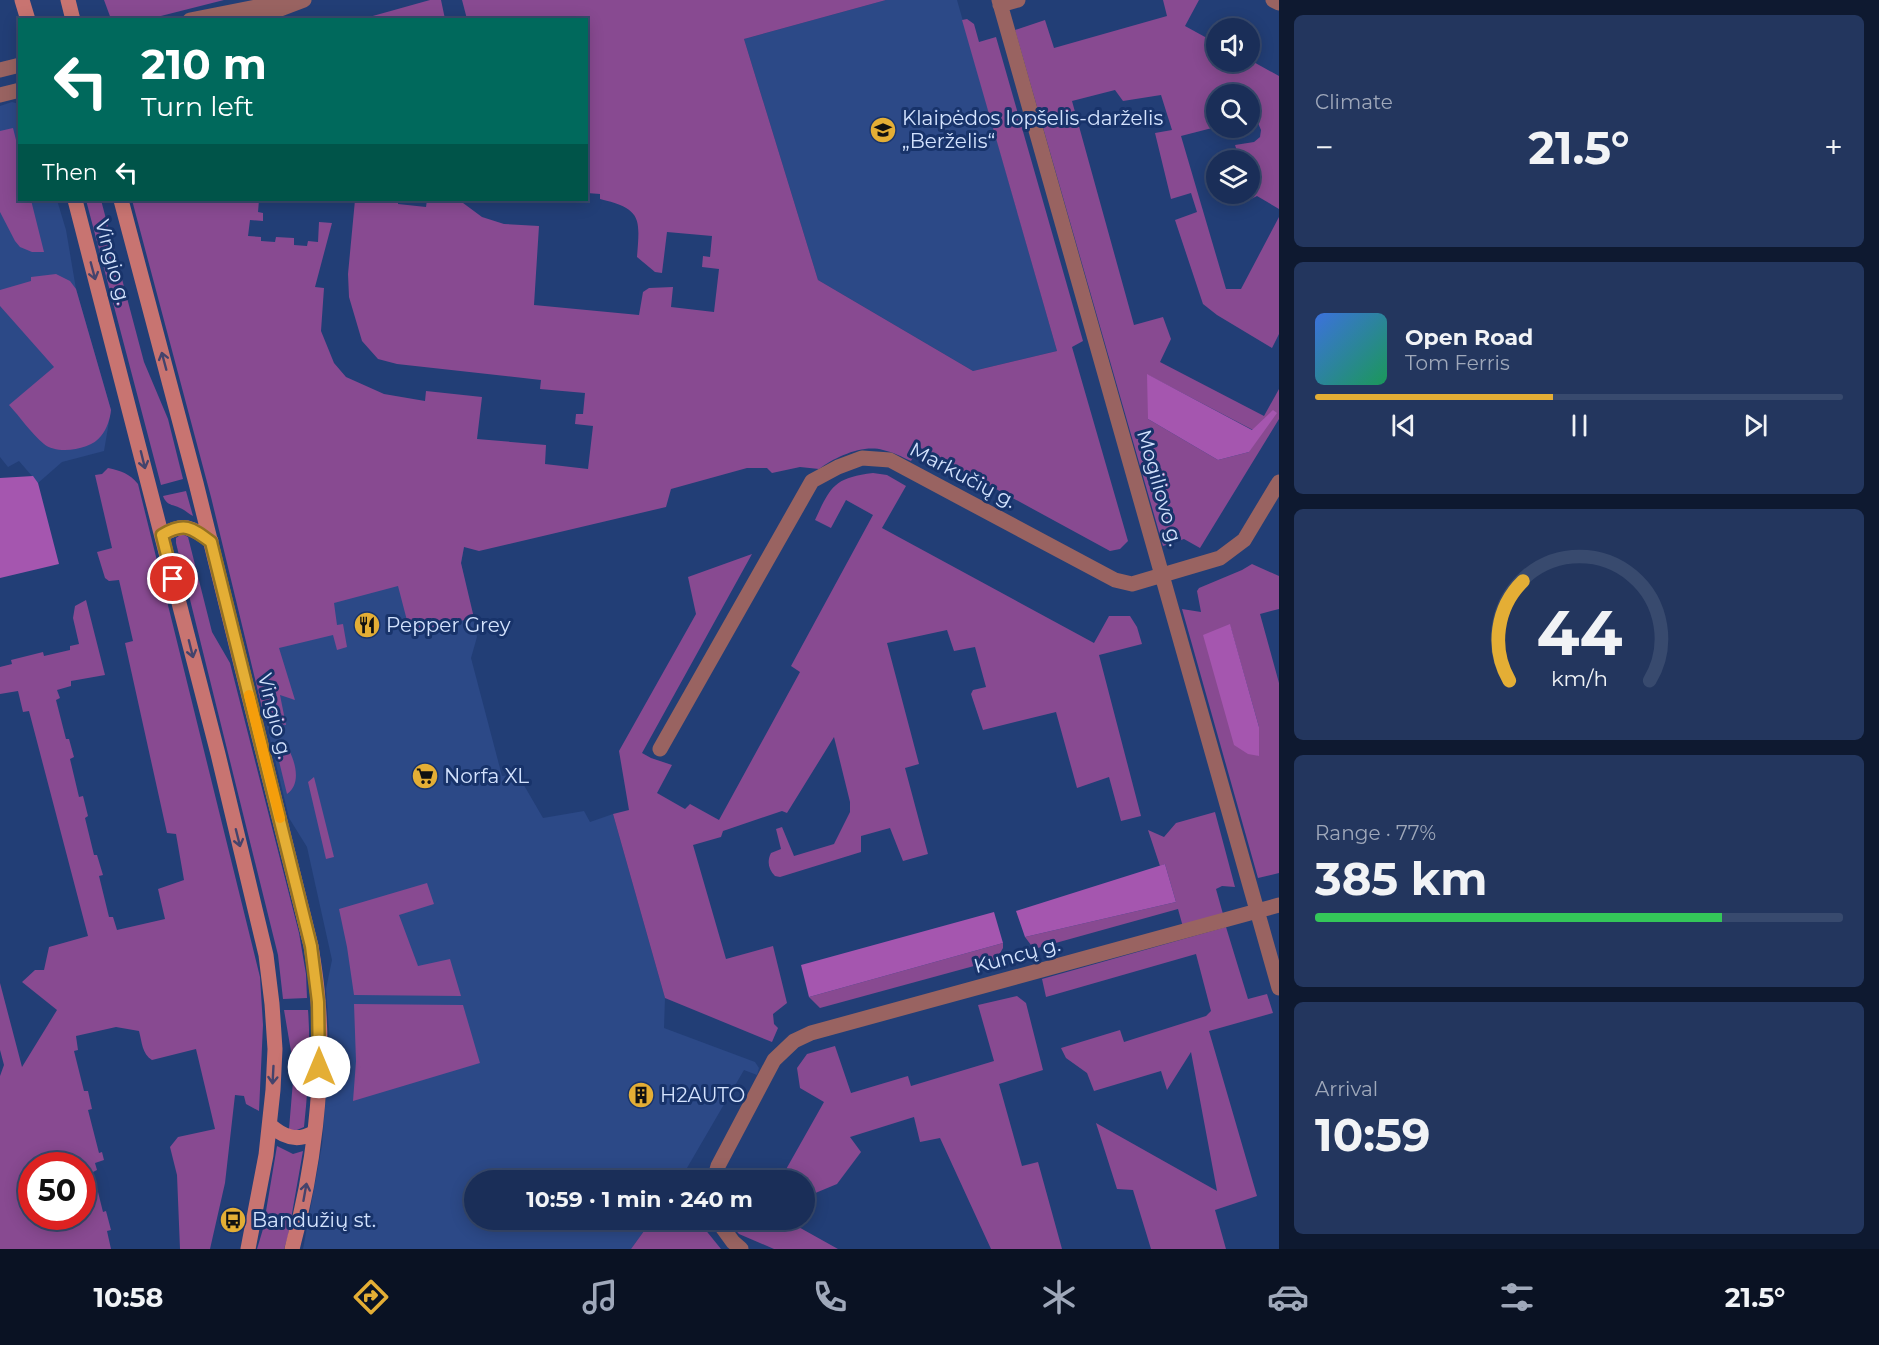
<!DOCTYPE html>
<meta charset="utf-8">
<style>
body{margin:0;font-family:Montserrat,sans-serif;background:#23365e;color:#f1f3f6;height:100vh;display:flex;flex-direction:column;font-size:22px;white-space:nowrap}
*{box-sizing:border-box;margin:0}
p{font-size:20px;color:#9fa8ba}
.icon{flex:none;width:33px;height:33px;fill:none;stroke:currentColor;stroke-width:2;stroke-linecap:round;stroke-linejoin:round}
.map{position:relative;flex:1;overflow:hidden}
.sheet{display:flex;flex-direction:column;gap:15px;padding:15px;background:#0e1930;width:600px}
.sheet>*{flex:none}
.guide{position:absolute;left:18px;top:18px;width:570px;height:183px;border-radius:0px;box-shadow:0 3px 15px #0003,0 0 0 2px #384a6e;background:#00695c;color:#fff;overflow:hidden}
.buttons{position:absolute;left:1206px;top:18px;display:grid;gap:12px}
.buttons a{display:grid;place-items:center;width:54px;height:54px;border-radius:50%;background:#1a2e58;box-shadow:0 3px 15px #0003,0 0 0 2px #384a6e;font-size:30px}
.speed{position:absolute;left:18px;top:1152px;display:flex;gap:12px;font-size:30px;font-weight:700;text-align:center}
.speed>*{display:grid;place-content:center;width:78px;height:78px;border-radius:50%;background:#1a2e58;box-shadow:0 3px 15px #0003,0 0 0 2px #384a6e;line-height:1}
.speed .limit{border:9px solid #d22;background:#fff;color:#111}
.pin{position:absolute;display:grid;place-items:center;width:51px;height:51px;color:#fff;margin:-26px;border:3px solid #fff;border-radius:50%;box-shadow:0 2px 6px #0007}
.me{position:absolute;width:66px;margin:-33px;rotate:0deg;stroke-linejoin:round;filter:drop-shadow(0 0 4px #0008)}
.turn{display:flex;align-items:center;gap:21px;height:126px;padding:0 24px;font-size:27px}
.turn .icon{width:78px;height:78px;stroke-width:2.5}
.turn b{display:block;font-size:42px;line-height:51px}
.then{display:flex;align-items:center;height:57px;padding:0 24px;background:#0003;gap:12px;font-size:22px}
.big{font-size:45px;font-weight:700;line-height:1.1}
.sheet .card{flex:1;display:flex;flex-direction:column;justify-content:center;gap:9px;min-width:0;padding:0 21px;border-radius:9px;background:#23365e}
.sheet .dial{align-items:center;gap:0}
.dial svg{height:156px;overflow:visible;fill:none;stroke:#384a6e;stroke-width:7;stroke-linecap:round;text-anchor:middle}
.dial text{fill:#f1f3f6;stroke:none}
.song{display:flex;align-items:center;gap:18px}
.cover{width:72px;height:72px;border-radius:9px;background:linear-gradient(135deg,hsl(220 70% 55%),hsl(150 70% 35%))}
.played{height:6px;border-radius:3px;background:linear-gradient(90deg,#e4ae35 45%,#384a6e 45%)}
.keys{display:flex;justify-content:space-around;direction:ltr}
.heat{display:flex;justify-content:space-between;align-items:center;font-size:33px;direction:ltr}
.charge{height:9px;border-radius:4px;background:linear-gradient(90deg,#34c759 77%,#384a6e 0)}
.trip{position:absolute;left:464px;top:1170px;width:351px;height:60px;border-radius:30px;background:#1a2e58;box-shadow:0 3px 15px #0003,0 0 0 2px #384a6e;font-weight:700;line-height:60px;text-align:center}
.dock{display:flex;height:96px;justify-content:space-around;align-items:center;background:#0a1223;color:#9fa8ba}
.dock .icon{width:42px;height:42px}
.dock .active{color:#e4ae35}
.dock b{font-size:27px;color:#f1f3f6}
main{display:flex;flex:1;min-height:0}
.map>svg:first-child{display:block}
.built{fill:#2c4987}
.green{fill:#884a91;fill-rule:evenodd}
.forest{fill:#a556af}
.lines{fill:none;stroke-linecap:round;stroke-linejoin:round}
.minor{stroke:#996361;stroke-width:15}
.tertiary{stroke:#996361;stroke-width:15}
.secondary{stroke:#c87471;stroke-width:15}
.oneway{stroke:#44436c}
.route-casing{stroke:#947122;stroke-width:15}
.route{stroke:#e4ae35;stroke-width:10}
.slow{stroke:#f59e0b;stroke-width:10}
.labels{text-anchor:middle;dominant-baseline:central;stroke-width:6;stroke-linejoin:round;paint-order:stroke}
.poi-label{font-size:20px;fill:#d4e3fe;stroke:#18336a;text-anchor:start}
.street-label{font-size:20px;fill:#d4e3fe;stroke:#18336a}
</style>
<main>
<div class="map">
<svg width="1279" height="1249" viewBox="0 0 1279 1249">
<rect width="100%" height="100%" fill="#223e76"/>
<path class="built" d="M886,0H957L1057,351L973,371L818,280L744,39Z
M12,102L19,104L20,200H57L66,230L76,289L111,410L104,451L62,462L38,483L19,461L8,467L0,457V106Z
M464,547L461,563L477,637L471,658L502,776L518,775L543,818L584,811L590,822L613,814L665,998L664,1028L755,1062L759,1068L757,1075L744,1070L680,1180H474V1220H652L631,1249H303L322,1145L330,1045L326,989L332,960L307,847L289,818L237,603Z"/>
<path class="green" d="M104,0H224L149,19H111Z
M430,0H441L445,19H362Z
M462,0H886L744,39L818,280L973,371L1057,351L962,20L967,19L974,24L979,42L996,37L1083,341L1072,347L1128,541L1120,549L1110,551L919,447L911,461C902,457 893,452 883,450C863,444 835,457 819,469L800,467L772,473L767,468H747L671,489L666,507L479,551L464,547L461,563L474,618L410,632L398,586L334,603L337,625L343,624L347,647L337,650L333,635L279,648L295,700L280,695L286,725C275,724 271,719 263,712L211,497L132,200H259L258,212L263,213V221L250,220L248,236L261,237V241L275,242L276,237L294,238V245L307,246L308,241L318,242L319,222L332,223L315,287L324,288L321,331L334,363L346,377L384,394L425,401L426,391L482,397L477,439L546,445L545,464L588,469L593,426L575,424L576,414H583L585,393L540,389L541,380L397,364L378,359L362,341L349,297L348,274L355,200H398V204L426,207L427,200H459L482,217L504,224L539,226L534,305L639,315L643,292L649,288L673,287L671,307L714,312L719,269L702,267L703,256L710,257L712,236L667,232L662,273L655,272L637,257C640,218 642,209 600,199V194L587,193L586,20L467,19Z
M1163,0H1199L1185,26L1216,43V62L1250,60L1279,76V209L1257,196L1251,199L1250,160H1240L1235,145L1254,142L1260,137L1261,130L1258,123L1250,121V94H1216V127L1181,136L1226,289H1241L1279,217V334L1272,348L1217,315L1203,304L1175,220L1197,212L1191,193L1171,199L1155,133L1172,130L1161,95L1123,101L1115,90L1072,101L1134,325L1163,317L1171,339L1160,362L1264,416L1279,389V419L1200,548L1184,539L1163,546L1015,30L1045,20L1054,48L1167,16ZM1148,375L1253,430L1249,452L1218,460L1148,419Z
M13,128L19,152L20,200H31L44,252H32L20,247L15,241L0,212V131Z
M86,200H101L144,362L168,419L183,479L161,485Z
M56,274L70,281L76,289L111,410C110,419 107,429 101,436C91,450 57,455 44,444C31,433 20,417 9,405L54,367L0,306V290L31,281V277Z
M108,468C121,471 129,473 138,484L260,977L263,1025L259,1111L246,1104L244,1096L235,1095L225,1183L210,1249H180L177,1175L170,1147L178,1137L215,1129L196,1049L152,1060C142,1054 142,1042 139,1031L116,1027L76,1036L78,1050L74,1051L84,1091H88L92,1109L88,1110L99,1153L102,1152L104,1160L95,1163L97,1170L93,1172L103,1212L106,1211L111,1230L107,1231L111,1249H0V1076L4,1065L0,1050V983L22,1067L57,1010L22,982L35,970H44L49,947L88,936L29,711L23,712L18,691L0,694V667L12,664L11,660L43,652L44,656L70,650V646L79,644L73,618L75,606L86,600L105,675L71,681V686L57,690L60,698L56,700L66,739H69L74,757L70,759L79,797L83,796L88,816L85,818L94,855H97L103,875L99,876L109,917H113L117,930L165,919L158,889L184,880L176,834L167,833L125,643L133,641L119,580L109,581L105,578L97,552L112,548L95,475L102,474ZM32,1166H82V1216H32Z
M873,473L887,475L906,486L882,528L1094,643L1109,616H1130L1137,627L1142,644L1099,655L1141,816L1121,821L1109,777L1077,788L1056,712L983,730L971,694L973,690L986,687L975,647L954,651L947,630L887,643L919,764L905,768L928,854L903,861L890,828L861,836V852L780,877L775,876C768,869 767,861 771,853L781,849L776,829L782,827L794,856L834,844L850,812V802L834,737L787,813L782,811L723,831L721,837L693,845L726,959L773,946L787,1003L773,1014L774,1024L778,1028L772,1042L665,998L613,814L629,810L619,751L696,614L688,577L752,554L642,753L651,758L672,765L657,793L685,809L690,804L719,820L800,672L791,666L873,515L846,500L831,528L815,520C831,485 835,478 873,473Z
M186,491L193,516C189,514 187,512 184,510C175,504 167,507 163,496Z
M182,534L188,537L212,632L230,663L299,933L306,974L307,998L283,999L278,955L176,543V538Z
M1252,564L1279,576V609L1260,614L1279,683V873L1258,878L1182,609L1201,612L1197,591L1199,588L1242,570ZM1230,625L1259,727L1258,756Z
M289,750C296,764 301,784 287,794L278,757Z
M314,777L334,857L326,859L308,782Z
M1215,812L1235,887L1222,886L1216,889L1223,914L1183,927L1178,909L1034,949L1025,937L1176,902L1165,864L1160,866L1148,830L1164,837L1176,823Z
M427,883L434,904L399,915L418,966L450,959L461,996L354,995L347,947L339,909Z
M1226,927L1248,999L1267,994L1273,1013L1209,1031L1257,1196L1215,1210L1226,1249H1151L1133,1190L1117,1189L1096,1123L1217,1191L1191,1052L1167,1090L1161,1071L1094,1091L1087,1073L1066,1058L1061,1048L1120,1030L1124,1042L1206,1016L1211,1011L1196,954L1046,997L1042,979Z
M1003,943V948L996,960L820,1008L809,997Z
M1017,996L1026,1003L1043,1070L999,1084L1022,1166L1038,1162L1062,1249H991L940,1138L920,1142L914,1117L850,1137L861,1152L837,1184L813,1194L804,1208V1180H780L824,1102L800,1088L797,1068L807,1054L835,1046L851,1093L908,1076L911,1086L994,1061L978,1005Z
M354,1004L463,1005L480,1063L353,1101L356,1061Z
M284,1010H308C311,1049 308,1088 304,1127L292,1132L289,1129L294,1069Z
M277,1146L293,1154L303,1151L288,1236L284,1249H257L263,1229Z
M652,1220H702L704,1228L721,1249H631Z
M726,1220H797L795,1225L838,1249H774L739,1234Z"/>
<path class="forest" d="M1147,374L1252,430L1273,410L1277,413L1249,452L1218,460L1148,419Z
M33,476L38,483L59,564L0,578V478Z
M1230,624L1259,727V756L1248,754L1234,745L1203,635Z
M1165,864L1176,902L1025,937L1016,911Z
M994,912L1003,943L809,997L801,965Z"/>
<g class="lines">
<path class="minor" d="M999,0L1279,988
M1273,0L1279,3
M1000,5L1018,0
M660,749L812,481L838,467L862,458L890,460L1115,580L1132,584L1220,558L1244,540L1279,482
M714,1180L718,1166L774,1060L794,1041L811,1033L1279,905
M717,1220L733,1242L741,1249"/>
<path class="tertiary" d="M190,20L292,0
M251,20L304,0
M0,70L20,65
M0,95L20,90"/>
<path class="secondary" d="M22,0L28,20
M68,0L73,20
M75,200L218,754L266,955L272,1004L275,1049L273,1090L266,1155L248,1249
M121,200L196,483L311,946C314,965 317,983 318,1001C325,1081 313,1172 292,1249
M162,535C184,522 191,527 211,541
M270,1125C283,1137 297,1142 313,1133"/>
</g>
<defs><path id="oneway-shaft" d="M-6 0H5M1.5-3L5.5 0L1.5 3" fill="none" stroke-width="1.6" stroke-linecap="round" stroke-linejoin="round" transform="scale(1.5)"/></defs>
<g class="oneway">
<use href="#oneway-shaft" transform="translate(93 271) rotate(75)"/>
<use href="#oneway-shaft" transform="translate(164 361) rotate(-105)"/>
<use href="#oneway-shaft" transform="translate(143 460) rotate(76)"/>
<use href="#oneway-shaft" transform="translate(191 649) rotate(76)"/>
<use href="#oneway-shaft" transform="translate(238 838) rotate(76)"/>
<use href="#oneway-shaft" transform="translate(273 1075) rotate(93)"/>
<use href="#oneway-shaft" transform="translate(305 1192) rotate(-80)"/>
</g>
<g class="lines">
<defs>
<path id="route" d="M173,579L162,535C184,522 191,527 211,542L311,946L318,1002L319,1067"/>
</defs>
<use href="#route" class="route-casing"/>
<use href="#route" class="route"/>
<path class="slow" d="M249,695L280,818"/>
</g>
<defs>
<symbol id="school-disc" viewBox="-11 -11 22 22"><circle r="9.5" fill="#e4ae35" stroke="#18336a"/><path d="M0-5L7-2L0 1L-7-2ZM-4 1L0 2.5L4 1V4Q0 6-4 4Z" fill="#111"/></symbol>
<symbol id="restaurant-disc" viewBox="-11 -11 22 22"><circle r="9.5" fill="#e4ae35" stroke="#18336a"/><path d="M-5-6h1v4h1v-4h1v4h1v-4h1v5L-1.5 .5V6h-2V.5L-5-1ZM5-6V6H3V1.5H1.5Q1.5-4 5-6Z" fill="#111"/></symbol>
<symbol id="supermarket-disc" viewBox="-11 -11 22 22"><circle r="9.5" fill="#e4ae35" stroke="#18336a"/><path d="M-6-5.5h2.5l.6 2H6L4.5 2H-2.5L-4.4-4H-6ZM-1.5 3.2a1.3 1.3 0 1 0 .1 0ZM3 3.2a1.3 1.3 0 1 0 .1 0Z" fill="#111"/></symbol>
<symbol id="building-disc" viewBox="-11 -11 22 22"><circle r="9.5" fill="#e4ae35" stroke="#18336a"/><path d="M-4-6H4V6H1V3H-1V6H-4ZM-2.5-4.3h1.7v1.8h-1.7ZM.8-4.3h1.7v1.8H.8ZM-2.5-1h1.7V.8h-1.7ZM.8-1h1.7V.8H.8Z" fill="#111"/></symbol>
<symbol id="bus-disc" viewBox="-11 -11 22 22"><circle r="9.5" fill="#e4ae35" stroke="#18336a"/><path d="M-5-6H5V4H4V6H2V4H-2V6H-4V4H-5ZM-3.5-4V0h7V-4ZM-3.5 1.2v1.5H-2V1.2ZM2 1.2v1.5H3.5V1.2Z" fill="#111"/></symbol>
</defs>
<g fill-rule="evenodd">
<use href="#school-disc" x="868" y="115" width="30" height="30"/>
<use href="#restaurant-disc" x="352" y="610" width="30" height="30"/>
<use href="#supermarket-disc" x="410" y="761" width="30" height="30"/>
<use href="#building-disc" x="626" y="1080" width="30" height="30"/>
<use href="#bus-disc" x="218" y="1205" width="30" height="30"/>
</g>
<g class="labels">
<g class="poi-label">
<text x="902" y="118">Klaipėdos lopšelis-darželis<tspan x="902" dy="23">„Berželis“</tspan></text>
<text x="386" y="625">Pepper Grey</text>
<text x="444" y="776">Norfa XL</text>
<text x="660" y="1095">H2AUTO</text>
<text x="252" y="1220">Bandužių st.</text>
</g>
<g class="street-label">
<text transform="translate(113 262) rotate(75)">Vingio g.</text>
<text transform="translate(963 475) rotate(28)">Markučių g.</text>
<text transform="translate(1160 488) rotate(74)">Mogiliovo g.</text>
<text transform="translate(275 716) rotate(76)">Vingio g.</text>
<text transform="translate(1017 955) rotate(-15)">Kuncų g.</text>
</g>
</g>
</svg>
<div class="buttons">
<a><svg class="icon" aria-label="sound" viewBox="0 0 24 24"><path d="M4 9h4l5-4v14l-5-4H4zM17 9q2 3 0 6"/></svg></a>
<a><svg class="icon" aria-label="search" viewBox="0 0 24 24"><circle cx="10" cy="10" r="6"/><path d="M15 15l6 6"/></svg></a>
<a><svg class="icon" aria-label="layers" viewBox="0 0 24 24"><path d="M12 4l9 5-9 5-9-5zM3 14l9 5 9-5"/></svg></a>
</div>
<div class="speed"><div class="limit">50</div></div>
<div class="pin" style="left:173px;top:579px;background:#d93025"><svg class="icon" aria-label="arrive" viewBox="0 0 24 24"><path d="M6 21V4h12l-3 4 3 4H6"/></svg></div>
<svg class="me" style="left:319px;top:1067px" viewBox="-20 -20 40 40"><circle r="19" fill="#fff"/><path d="M0-13L10 11 0 6-10 11z" fill="#e4ae35"/></svg>
<div class="trip">10:59 · 1 min · 240 m</div>
<div class="guide">
<div class="turn"><svg class="icon" aria-label="left" viewBox="0 0 24 24"><path d="M17 20v-9H6M10 6l-5 5 5 5"/></svg><div><b>210 m</b>Turn left</div></div>
<div class="then">Then<svg class="icon" aria-label="left" viewBox="0 0 24 24"><path d="M17 20v-9H6M10 6l-5 5 5 5"/></svg></div>
</div>
</div>
<section class="sheet">
<div class="card"><p>Climate</p>
<div class="heat"><a>−</a><b class="big">21.5°</b><a>+</a></div>
</div>
<div class="card">
<div class="song"><i class="cover"></i><div><b>Open Road</b><p>Tom Ferris</p></div></div>
<div class="played"></div>
<div class="keys"><svg class="icon" aria-label="previous" viewBox="0 0 24 24"><path d="M18 5L8 12l10 7zM5 5v14"/></svg><svg class="icon" aria-label="pause" viewBox="0 0 24 24"><path d="M8 5v14M16 5v14"/></svg><svg class="icon" aria-label="next" viewBox="0 0 24 24"><path d="M6 5l10 7-10 7zM19 5v14"/></svg></div>
</div>
<div class="card dial"><svg viewBox="0 0 100 80">
<path d="M14 69A42 42 0 1 1 86 69"/>
<path d="M14 69A42 42 0 0 1 21 18" stroke="#e4ae35"/>
<text x="50" y="56" font-size="32" font-weight="700">44</text>
<text x="50" y="72" font-size="11">km/h</text>
</svg></div>
<div class="card"><p>Range · 77%</p><b class="big">385 km</b><div class="charge"></div></div>
<div class="card"><p>Arrival</p><b class="big">10:59</b></div>
</section>
</main>
<nav class="dock">
<b>10:58</b>
<svg class="icon active" aria-label="directions" viewBox="0 0 24 24"><path d="M12 3l9 9-9 9-9-9zM9 14v-3h6M13 9l2 2-2 2"/></svg>
<svg class="icon" aria-label="music" viewBox="0 0 24 24"><path d="M9 18V5l10-2v13"/><circle cx="6" cy="18" r="3"/><circle cx="16" cy="16" r="3"/></svg>
<svg class="icon" aria-label="phone" viewBox="0 0 24 24"><path d="M5 4h4l2 5-3 2q2 4 5 5l2-3 5 2v4C11 20 4 13 5 4z"/></svg>
<svg class="icon" aria-label="climate" viewBox="0 0 24 24"><path d="M12 3v18M4 7l16 10M4 17L20 7"/></svg>
<svg class="icon" aria-label="car" viewBox="0 0 24 24"><path d="M5 17H2v-5l4-1 3-4h7l3 4 3 1v5h-3M9 17h6M6 11h13"/><circle cx="7" cy="17" r="2"/><circle cx="17" cy="17" r="2"/></svg>
<svg class="icon" aria-label="filters" viewBox="0 0 24 24"><path d="M4 7h16M4 17h16"/><circle cx="9" cy="7" r="2"/><circle cx="15" cy="17" r="2"/></svg>
<b>21.5°</b>
</nav>
